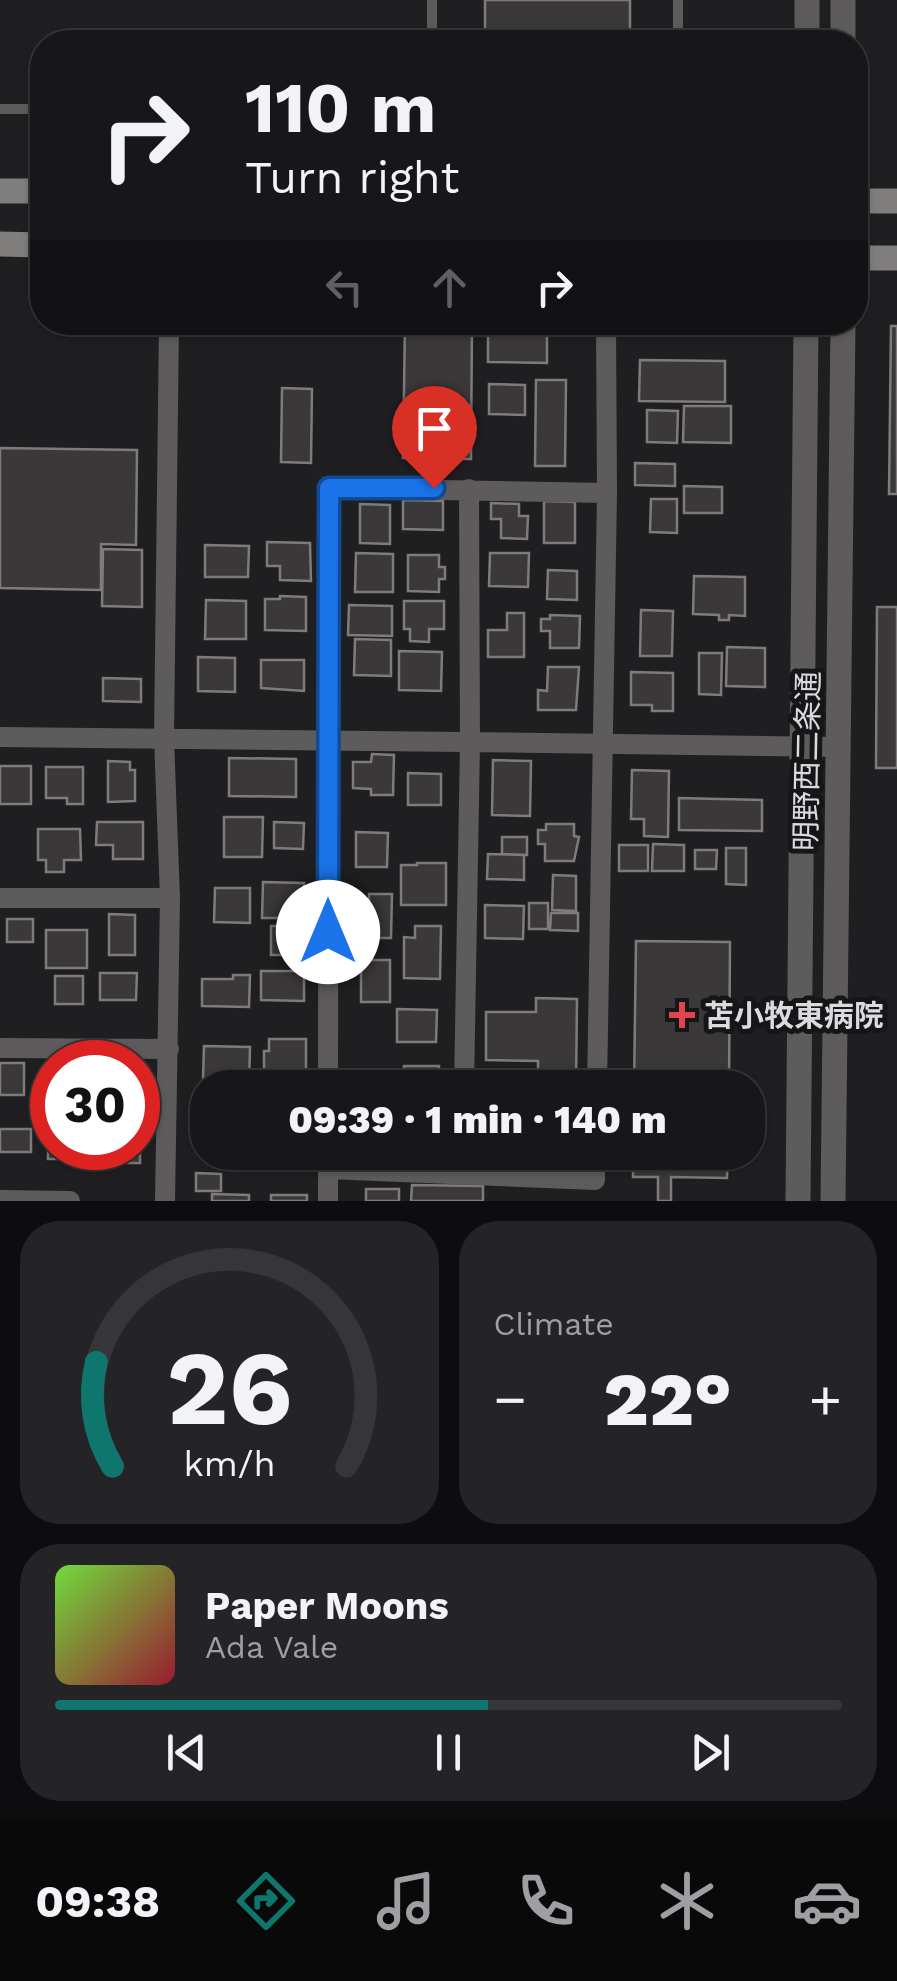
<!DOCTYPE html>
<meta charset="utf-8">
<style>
body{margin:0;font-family:"Work Sans","Noto Sans JP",sans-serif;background:#242326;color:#f1f3f6;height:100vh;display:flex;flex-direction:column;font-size:38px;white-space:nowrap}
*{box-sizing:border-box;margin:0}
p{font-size:32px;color:#9e9fa2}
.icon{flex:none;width:55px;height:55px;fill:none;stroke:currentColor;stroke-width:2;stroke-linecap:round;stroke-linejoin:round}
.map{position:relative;height:1201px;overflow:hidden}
.side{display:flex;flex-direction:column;gap:20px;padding:20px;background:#0d0c0e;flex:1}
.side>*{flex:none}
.hud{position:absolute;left:30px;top:30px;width:838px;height:305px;border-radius:40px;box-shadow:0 2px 8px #0004,0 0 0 2px #363538;background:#171619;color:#f1f3f6;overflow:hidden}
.speed{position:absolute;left:30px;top:1040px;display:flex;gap:20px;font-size:50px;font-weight:700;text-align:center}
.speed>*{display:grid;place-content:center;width:130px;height:130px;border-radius:50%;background:#171619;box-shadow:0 2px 8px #0004,0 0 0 2px #363538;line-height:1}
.speed .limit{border:15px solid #d22;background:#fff;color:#111}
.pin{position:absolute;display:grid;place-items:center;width:85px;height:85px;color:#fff;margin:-102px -42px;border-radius:50% 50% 50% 0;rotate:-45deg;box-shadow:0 0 10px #0007}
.pin .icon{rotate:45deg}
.me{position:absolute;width:110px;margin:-55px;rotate:0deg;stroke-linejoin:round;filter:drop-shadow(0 0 8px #0008)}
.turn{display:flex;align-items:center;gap:35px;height:210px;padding:0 50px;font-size:45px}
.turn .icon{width:130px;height:130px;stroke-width:2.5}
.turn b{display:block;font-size:70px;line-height:85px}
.lanes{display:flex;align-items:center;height:95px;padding:0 50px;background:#0003;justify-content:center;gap:50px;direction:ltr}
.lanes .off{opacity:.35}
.big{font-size:75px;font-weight:800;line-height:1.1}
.side .widget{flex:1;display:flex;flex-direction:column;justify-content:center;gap:15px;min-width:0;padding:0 35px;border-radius:40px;background:#242326}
.side .dial{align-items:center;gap:0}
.dial svg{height:260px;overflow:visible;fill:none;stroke:#363538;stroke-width:7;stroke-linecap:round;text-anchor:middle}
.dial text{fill:#f1f3f6;stroke:none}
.song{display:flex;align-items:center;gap:30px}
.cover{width:120px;height:120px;border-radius:15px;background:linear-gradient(135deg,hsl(100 70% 55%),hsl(350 70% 35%))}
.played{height:10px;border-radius:5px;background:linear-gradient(90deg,#0f766e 55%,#363538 55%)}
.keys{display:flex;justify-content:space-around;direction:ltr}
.heat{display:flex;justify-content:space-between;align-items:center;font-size:55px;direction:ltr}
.side .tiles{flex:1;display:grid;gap:20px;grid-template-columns:1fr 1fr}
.widget:last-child{grid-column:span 2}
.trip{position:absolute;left:190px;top:1070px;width:575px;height:100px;border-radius:40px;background:#171619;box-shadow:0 2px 8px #0004,0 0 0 2px #363538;font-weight:800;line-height:100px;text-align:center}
.menu{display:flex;height:160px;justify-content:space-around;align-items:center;background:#09090a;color:#9e9fa2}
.menu .icon{width:70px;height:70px}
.menu .current{color:#0f766e}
.menu b{font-size:45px;color:#f1f3f6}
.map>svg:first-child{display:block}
.building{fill:#3b3839;stroke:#7f7b7c;stroke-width:2.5}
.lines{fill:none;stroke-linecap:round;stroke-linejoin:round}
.service{stroke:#5d5b5b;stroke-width:10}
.minor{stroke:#5d5b5b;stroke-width:20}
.tertiary{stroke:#5d5b5b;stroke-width:25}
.secondary{stroke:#807d7d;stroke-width:25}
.route-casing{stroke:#114b97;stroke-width:25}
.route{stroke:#1a73e8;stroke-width:18}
.health-dot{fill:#e0444e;stroke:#161518;stroke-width:4}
.labels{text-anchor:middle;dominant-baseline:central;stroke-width:10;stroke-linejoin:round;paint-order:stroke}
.street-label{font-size:30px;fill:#dbdbdd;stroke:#161518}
.poi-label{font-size:30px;font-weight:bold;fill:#dbdbdd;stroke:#161518;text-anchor:start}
</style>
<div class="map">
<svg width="897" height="1201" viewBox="0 0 897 1201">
<rect width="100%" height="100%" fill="#1f1e21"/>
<path class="building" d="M485,0H630V42H485Z
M405,322H472L471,459L403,458Z
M488,322H547V363L488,362Z
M891,326H897V494H889Z
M640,360L725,361V402L639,401Z
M536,380H566L565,466H535Z
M489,384L525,385V415L489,414Z
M282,388L312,389L311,463L281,462Z
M684,406H731V443L683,442Z
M647,410L678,411L677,443L647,442Z
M0,448L137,450L136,545L101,544V590L0,588Z
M635,463L675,464V486L635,485Z
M684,486L722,487V513H684Z
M651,499H677V533L650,532Z
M403,500L443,501V530L403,529Z
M544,501L575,502V543H544Z
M491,503L519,504V516H528L527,539L501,538V519H491Z
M360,504L390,505V544L360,543Z
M267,542L310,543L311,581L280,580V566H267Z
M205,545L249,546L248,577H205Z
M103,549L142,550V607L102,606Z
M356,553L393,554V592H355Z
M490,553H529L528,587L489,586Z
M408,555H439V567H445V579H439V592L408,591Z
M548,570L577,571V600L547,599Z
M694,576L745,577V616L729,615V620H719V615L693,614Z
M280,596L306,597V631L265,630V599H280Z
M206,600L246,601V639H205Z
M404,601H444V629H429V642L410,641V629H404Z
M349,605L392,606V636L348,635Z
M877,607H897V768H876Z
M641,610L673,611L672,656H640Z
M507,613H524V657H488V630H507Z
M550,615L580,616L579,648H550V631H541V619H550Z
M355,639L391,640V676L354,675Z
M727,647L765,648V687L726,686Z
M399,651L442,652L441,691L399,690Z
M699,653H722L721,695L699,694Z
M198,657L235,658V692L198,691Z
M261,660H304V691L261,688Z
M548,667H579L576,710H538V690L547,691Z
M631,672L673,673V711H652V705H631Z
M103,678L141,679V702L103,701Z
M372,754L394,755L393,795H371V789L353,788V762H371Z
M229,758L296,759V797L229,796Z
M493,760L531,761L530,816L492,815Z
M108,761L130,762V770H135V801L108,802Z
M0,766H31V804H0Z
M46,767H83V804H67V798H46Z
M632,770L669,771L668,837L644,836V819H631Z
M408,773L441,774V805H408Z
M679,798L762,800V831L679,830Z
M224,817H263L262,857H224Z
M97,822H143V859H113V845H96Z
M274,822L304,823L303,849L274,848Z
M546,824H574V836L579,837L574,861H545V844H538V830H546Z
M38,829H80L81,860H64V872H46V860H38Z
M356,832L388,833L387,867H356Z
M502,837H527V855L502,854Z
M653,844L684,845V871H652Z
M619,845H648V871H619Z
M726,848H746V885L726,884Z
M695,850H717L716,869H695Z
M488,854L524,855V880L487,879Z
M417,863H446V905H401V865H417Z
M553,875L576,876V911L552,910Z
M263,882L304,883L303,918H262Z
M215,888H250V923L214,922Z
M369,894H392L391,938H362V900H369Z
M529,903H548V929H529Z
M485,905L524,906L523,939L485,938Z
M551,913H578V931L550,930Z
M109,914L135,915V955H109Z
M7,919H33V942H7Z
M271,926H305V955H271Z
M415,926H441L440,979L404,978V937L415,938Z
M46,930H87V968H46Z
M636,941L730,942L729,1088H634Z
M361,960H390V1002H361Z
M261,971H304V1001L261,1000Z
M100,973H137L136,1000H100Z
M233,975H250L249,1007L202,1006V979H233Z
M55,976H83V1004H55Z
M536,998L577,999L576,1085H538V1061L486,1060V1012H536Z
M397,1009L437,1010L436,1042H397Z
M269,1039H306V1070H264V1051H269Z
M204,1046L250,1047L249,1088H223V1078H203Z
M0,1063H24V1095H0Z
M404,1066H439V1087H403Z
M48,1125H52V1148H86V1159H48Z
M208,1128V1152H245V1160L228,1159V1154H207Z
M0,1129H31V1152H0Z
M138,1139H140V1163H128V1148H138Z
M93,1148H122V1155H93Z
M633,1152H728L727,1178L671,1177V1201H658V1177H633Z
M196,1173L221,1174V1191H196Z
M412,1185L483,1186V1201H411Z
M366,1189H399V1201H366Z
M212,1194L249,1195V1201H212Z
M271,1195H307V1201H271Z"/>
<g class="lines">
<path class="service" d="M432,42V0
M678,42V0
M0,109H42"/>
<path class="minor" d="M0,737C280,738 560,744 840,747
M0,898H170
M0,1048L169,1049
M328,1088L329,488L607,493
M464,1088L470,743L469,489
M597,1088L607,493L606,322
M328,1169L595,1180V1152
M463,1175V1152
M0,1200L70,1201
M165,1201L170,898L164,738L169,322
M328,1201V1152"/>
<path class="tertiary" d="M807,42V0
M843,42V0
M798,1201L806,322
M833,1201L843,322"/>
<path class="secondary" d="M0,191H42
M855,201H897
M0,244L42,245
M855,258H897"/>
</g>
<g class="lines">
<defs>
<path id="route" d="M328,932L329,488H434"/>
</defs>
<use href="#route" class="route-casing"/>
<use href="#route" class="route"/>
</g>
<path class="health-dot" d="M677 1000h10v10h10v10h-10v10h-10v-10h-10v-10h10z"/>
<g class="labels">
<g class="street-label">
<text transform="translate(807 761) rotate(-89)">明野西二条通</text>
</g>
<g class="poi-label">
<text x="704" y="1015">苫小牧東病院</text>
</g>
</g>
</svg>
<div class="speed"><div class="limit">30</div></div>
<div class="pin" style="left:434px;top:488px;background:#d93025"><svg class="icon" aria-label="arrive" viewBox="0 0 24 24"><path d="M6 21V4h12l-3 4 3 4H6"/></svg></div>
<svg class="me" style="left:328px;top:932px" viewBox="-20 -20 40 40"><circle r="19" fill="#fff"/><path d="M0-13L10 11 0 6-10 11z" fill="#1a73e8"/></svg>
<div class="trip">09:39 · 1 min · 140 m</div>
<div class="hud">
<div class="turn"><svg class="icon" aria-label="right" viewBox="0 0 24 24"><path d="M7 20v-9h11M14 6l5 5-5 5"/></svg><div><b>110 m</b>Turn right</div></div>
<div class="lanes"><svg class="icon off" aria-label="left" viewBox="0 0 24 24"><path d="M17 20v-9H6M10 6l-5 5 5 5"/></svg><svg class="icon off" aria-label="ahead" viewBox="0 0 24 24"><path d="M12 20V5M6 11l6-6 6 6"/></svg><svg class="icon" aria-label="right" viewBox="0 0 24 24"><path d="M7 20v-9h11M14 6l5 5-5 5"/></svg></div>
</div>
</div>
<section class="side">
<div class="tiles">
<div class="widget dial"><svg viewBox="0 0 100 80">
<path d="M14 69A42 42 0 1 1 86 69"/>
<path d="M14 69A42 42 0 0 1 9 37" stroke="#0f766e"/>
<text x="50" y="56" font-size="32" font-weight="700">26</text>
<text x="50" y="72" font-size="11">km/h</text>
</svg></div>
<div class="widget"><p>Climate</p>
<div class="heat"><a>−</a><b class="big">22°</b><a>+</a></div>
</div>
<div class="widget">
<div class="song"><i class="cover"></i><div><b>Paper Moons</b><p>Ada Vale</p></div></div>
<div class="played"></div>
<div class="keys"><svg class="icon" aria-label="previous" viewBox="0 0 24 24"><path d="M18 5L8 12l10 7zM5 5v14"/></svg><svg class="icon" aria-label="pause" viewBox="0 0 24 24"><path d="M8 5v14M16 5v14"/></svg><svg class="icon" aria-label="next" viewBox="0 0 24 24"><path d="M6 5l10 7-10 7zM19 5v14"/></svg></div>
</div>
</div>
</section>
<nav class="menu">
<b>09:38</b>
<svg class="icon current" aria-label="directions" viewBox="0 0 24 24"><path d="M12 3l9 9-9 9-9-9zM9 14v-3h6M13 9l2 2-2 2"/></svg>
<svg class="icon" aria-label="music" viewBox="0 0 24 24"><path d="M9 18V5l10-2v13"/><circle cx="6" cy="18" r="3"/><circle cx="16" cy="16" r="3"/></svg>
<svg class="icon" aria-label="phone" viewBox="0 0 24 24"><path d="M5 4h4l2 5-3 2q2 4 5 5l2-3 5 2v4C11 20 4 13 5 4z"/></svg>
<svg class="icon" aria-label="climate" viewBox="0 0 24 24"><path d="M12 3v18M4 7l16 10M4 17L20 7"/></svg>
<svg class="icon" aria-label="car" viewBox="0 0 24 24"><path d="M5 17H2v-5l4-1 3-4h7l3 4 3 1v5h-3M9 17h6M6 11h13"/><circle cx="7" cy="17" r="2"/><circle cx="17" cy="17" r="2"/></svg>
</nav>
